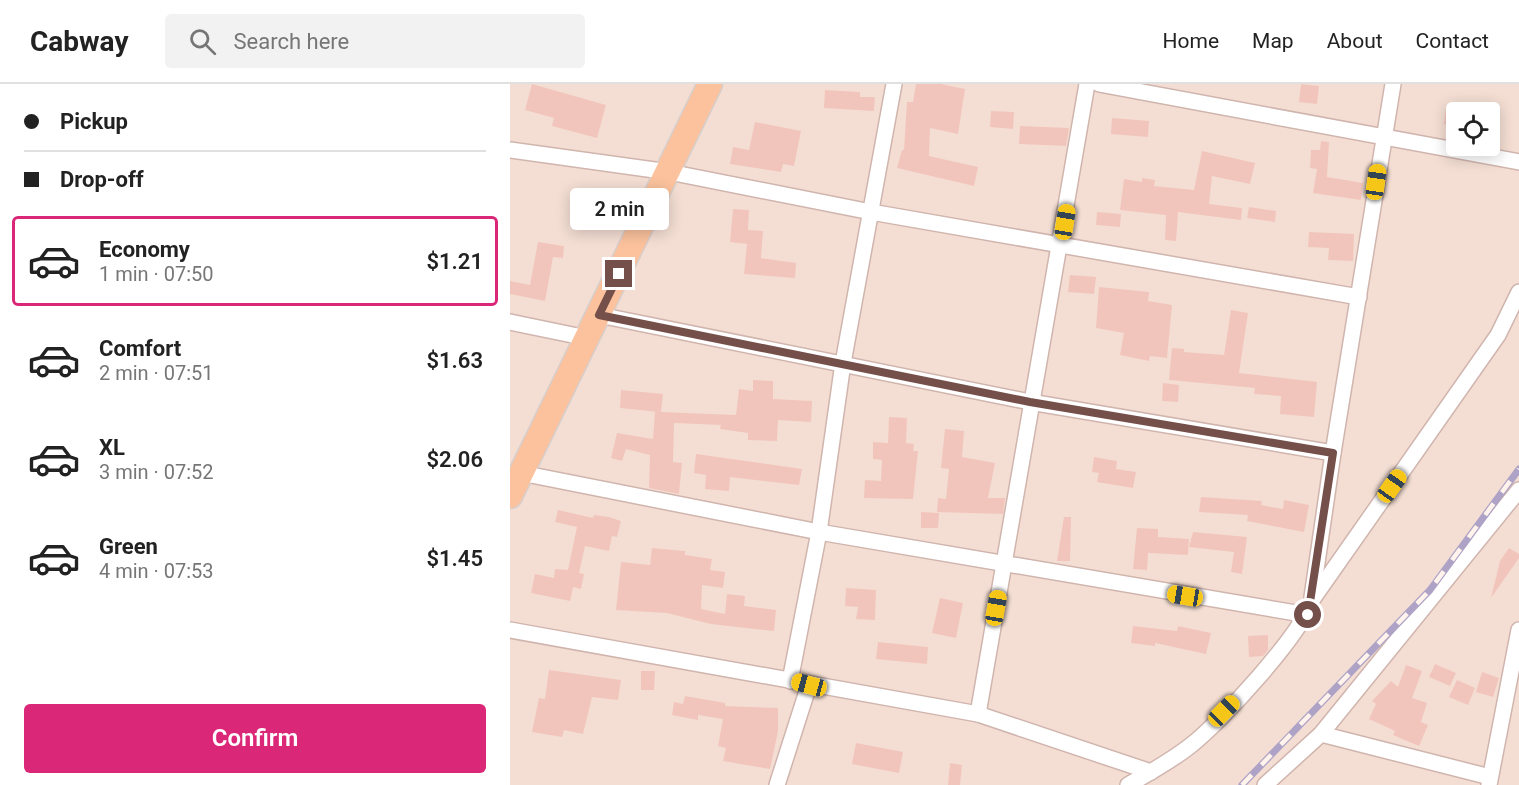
<!DOCTYPE html>
<html lang="en">
<head>
<meta charset="utf-8">
<style>
  body { margin:0; font-family:Roboto,sans-serif; background:#f2f2f2; color:#222; height:100vh; display:flex; flex-direction:column; font-size:22px; white-space:nowrap }
  * { box-sizing:border-box; margin:0 }
  p { font-size:20px; color:#767676 }
  .icon { flex:none; width:33px; height:33px; fill:none; stroke:currentColor; stroke-width:2; stroke-linecap:round; stroke-linejoin:round }
  .map { position:relative; flex:1; overflow:hidden }
  .sheet { display:flex; flex-direction:column; background:#fff; width:510px }
  .sheet>* { flex:none }
  .hud { display:grid; align-content:center; height:132px; padding:0 24px; background:#fff }
  .fabs { position:absolute; left:936px; top:18px; display:grid; gap:12px }
  .fabs a { display:grid; place-items:center; width:54px; height:54px; border-radius:6px; background:#fff; box-shadow:0 3px 15px #0003; font-size:30px }
  .end { position:absolute; width:27px; height:27px; margin:-14px; border:8px solid #754f4a; background:#fff; box-shadow:0 0 0 3px #fff }
  .from { border-radius:50% }
  .bubble { position:absolute; height:42px; border-radius:6px; background:#fff; box-shadow:0 3px 15px #0003; font-size:20px; font-weight:600; line-height:42px; text-align:center }
  .car { position:absolute; width:18px; height:36px; margin:-18px -9px; border-radius:8px; box-shadow:0 0 4px 2px #0007; background:linear-gradient(#f5c518 24%,#345 0 40%,#f5c518 0 76%,#345 0 86%,#f5c518 0) }
  .hud b { display:flex; align-items:center; gap:21px; height:57px; font-size:22px }
  .hud b+b { border-top:2px solid #e0e0e0 }
  .hud i { width:15px; height:15px; background:#222 }
  ul { padding:0; list-style:none }
  li { display:flex; align-items:center; gap:18px; height:90px; margin:0 12px 9px; padding:0 12px; border:3px solid transparent; border-radius:6px }
  li div { flex:1 }
  li b { display:block; font-size:22px }
  li em { font-style:normal; font-weight:600 }
  li.active { border-color:#db2777 }
  li>.icon { width:54px; height:54px; stroke-width:1.5 }
  .cta { display:flex; gap:12px; margin-top:auto; padding:12px 24px }
  .cta a { flex:1; height:69px; border-radius:6px; background:#db2777; color:#fff; font-size:24px; font-weight:600; line-height:69px; text-align:center }
  header { display:flex; align-items:center; gap:36px; box-sizing:border-box; height:84px; padding:0 30px; background:#fff; border-bottom:2px solid #e0e0e0 }
  header strong { font-size:28px }
  nav { display:flex; gap:33px; margin-inline-start:auto; font-size:21px }
  .search { width:420px; height:54px; background:#f2f2f2; display:flex; align-items:center; gap:15px; box-sizing:border-box; padding:0 21px; border-radius:6px; color:#767676; font-size:22px }
  main { display:flex; flex:1; min-height:0 }
  .map>svg:first-child { display:block }
  .residential { fill:#f4ded3; fill-rule:evenodd }
  .building { fill:#f2c5bc }
  .lines { fill:none; stroke-linecap:round; stroke-linejoin:round }
  .minor-casing { stroke:#d0b5ae; stroke-width:18 }
  .primary-casing { stroke:#d8cecc; stroke-width:27 }
  .minor { stroke:#fff; stroke-width:15 }
  .primary { stroke:#fbc29d; stroke-width:24 }
  .rail-casing { stroke:#aea3c6; stroke-width:7 }
  .rail { stroke:#fff3eb; stroke-width:4.5; stroke-dasharray:14; stroke-linecap:butt }
  .route { stroke:#754f4a; stroke-width:8 }
</style>
</head>
<body>
<header>
<strong>Cabway</strong>
<div class="search"><svg class="icon" aria-label="search" viewBox="0 0 24 24"><circle cx="10" cy="10" r="6"/><path d="M15 15l6 6"/></svg>Search here</div>
<nav><a>Home</a><a>Map</a><a>About</a><a>Contact</a></nav>
</header>
<main>
<section class="sheet">
<div class="hud">
<b><i class="from"></i>Pickup</b>
<b><i></i>Drop-off</b>
</div>
<ul>
<li class="active"><svg class="icon" aria-label="car" viewBox="0 0 24 24"><path d="M5 17H2v-5l4-1 3-4h7l3 4 3 1v5h-3M9 17h6M6 11h13"/><circle cx="7" cy="17" r="2"/><circle cx="17" cy="17" r="2"/></svg><div><b>Economy</b><p>1 min · 07:50</p></div><em>$1.21</em></li>
<li><svg class="icon" aria-label="car" viewBox="0 0 24 24"><path d="M5 17H2v-5l4-1 3-4h7l3 4 3 1v5h-3M9 17h6M6 11h13"/><circle cx="7" cy="17" r="2"/><circle cx="17" cy="17" r="2"/></svg><div><b>Comfort</b><p>2 min · 07:51</p></div><em>$1.63</em></li>
<li><svg class="icon" aria-label="car" viewBox="0 0 24 24"><path d="M5 17H2v-5l4-1 3-4h7l3 4 3 1v5h-3M9 17h6M6 11h13"/><circle cx="7" cy="17" r="2"/><circle cx="17" cy="17" r="2"/></svg><div><b>XL</b><p>3 min · 07:52</p></div><em>$2.06</em></li>
<li><svg class="icon" aria-label="car" viewBox="0 0 24 24"><path d="M5 17H2v-5l4-1 3-4h7l3 4 3 1v5h-3M9 17h6M6 11h13"/><circle cx="7" cy="17" r="2"/><circle cx="17" cy="17" r="2"/></svg><div><b>Green</b><p>4 min · 07:53</p></div><em>$1.45</em></li>
</ul>
<div class="cta"><a>Confirm</a></div>
</section>
<div class="map">
<svg width="1009" height="701" viewBox="0 0 1009 701">
  <rect width="100%" height="100%" fill="#fceee5"/>
  <path class="residential" d="M0,0h1009v701h-1009zM946,28h34v34h-34z"/>
  <g class="building">
    <path d="M22,0l74,21 -9,33 -45,-12 2,-8 -29,-8z"/>
    <path d="M406,0h25l24,5 -7,45 -28,-6 -1,28 49,11 -4,19 -77,-18 5,-18h2l3,-48h6z"/>
    <path d="M791,0l18,2 -2,18 -18,-2z"/>
    <path d="M315,6l35,2v5h15l-1,14 -50,-3z"/>
    <path d="M936,23l10,1v18l-12,-2z"/>
    <path d="M481,27l23,1 -1,17 -23,-2z"/>
    <path d="M602,34l37,3 -1,16 -37,-3z"/>
    <path d="M245,38l46,9 -7,35 -11,-2 -2,8 -51,-8 3,-17 16,3z"/>
    <path d="M510,42l49,2 -3,18 -47,-2z"/>
    <path d="M811,57l8,1 -2,35 36,6 -2,17 -48,-7 4,-24 -7,-1 1,-18h9z"/>
    <path d="M692,67l53,12 -5,21 -38,-8 -3,28 33,4 -1,12 -63,-8 -2,29 -11,-1 1,-25 -46,-5 4,-31 18,3v-4l13,2 -1,6 40,4z"/>
    <path d="M739,123l27,4 -1,11 -28,-4z"/>
    <path d="M223,125l16,1 -1,20 15,1 -2,27 35,5 -1,15 -51,-4 3,-30 -17,-2z"/>
    <path d="M587,128l24,2 -1,13 -24,-2z"/>
    <path d="M799,148l45,2 -1,27 -25,-1 1,-12 -21,-1z"/>
    <path d="M28,158l26,4 -1,12 -10,-1 -8,44 -35,-7v-13l20,4z"/>
    <path d="M560,191l26,2 -2,17 -26,-2z"/>
    <path d="M589,203l50,5 -1,9 24,4 -5,53 -17,-2 -1,5 -29,-6 4,-22 -28,-5z"/>
    <path d="M721,226l17,3 -9,60 78,9 -3,35 -34,-3 1,-18 -27,-2 1,-6 -86,-8 3,-32 12,1v3l40,3z"/>
    <path d="M243,296l20,1v18l39,2 -1,21 -33,-2 -1,21 -29,-1v-7l-28,-4 1,-4 -47,-2 -1,39 9,1 -3,31 -30,-6 1,-33 -24,-6 -4,12 -11,-3 6,-25 36,6 2,-28 4,1 -39,-4 1,-18 42,4 -2,18 75,3 3,-26 14,2z"/>
    <path d="M653,299l16,2 -1,17 -16,-1z"/>
    <path d="M379,333l18,1 -1,25 8,1 -1,7h5l-5,48 -49,-1 1,-18 16,1 1,-21 -9,-1v-17l15,1z"/>
    <path d="M435,345l19,2 -2,26 33,6 -7,35h17l-2,16 -66,-2 1,-14 8,1 3,-30 -8,-1z"/>
    <path d="M186,370l106,15 -3,16 -69,-8 -1,14 -24,-2 1,-14 -12,-2z"/>
    <path d="M584,373l23,4 -1,8 20,3 -3,16 -36,-6 2,-9 -7,-1z"/>
    <path d="M691,413l61,4 -1,4 22,4 1,-9 25,5 -5,27 -57,-11 1,-6 -49,-3z"/>
    <path d="M48,426l35,8 1,-3 15,2 12,4 -4,16 -5,-1 -3,15 -24,-5 -6,27 5,1 -3,15 -8,-2 -3,14 -39,-8 4,-19 19,4 1,-9 13,1 9,-43 -22,-5z"/>
    <path d="M411,428l18,1 -1,15h-17z"/>
    <path d="M554,433h7l-1,44h-13z"/>
    <path d="M627,444l21,1v8l31,2 -1,16 -40,-2 -1,17 -14,-1z"/>
    <path d="M683,448l54,5 -5,37 -11,-2 3,-20 -45,-5z"/>
    <path d="M142,464l33,3v4l27,4 -2,11 15,2 -2,16 -21,-3 -1,24 24,5 2,-20 18,2 -1,10 32,4 -2,21 -63,-7 -44,-11 -51,-3 5,-48 29,3z"/>
    <path d="M999,464l10,6v4l-28,40 9,-37z"/>
    <path d="M336,504l30,2 -1,30 -19,-1 2,-12 -13,-1z"/>
    <path d="M430,514l23,5 -7,35 -24,-5z"/>
    <path d="M623,542l44,5 1,-5 33,7 -5,21 -51,-11v3l-24,-3z"/>
    <path d="M758,551v15l-5,6 -14,1 -1,-21z"/>
    <path d="M368,558l50,5 -1,17 -51,-5z"/>
    <path d="M925,580l21,9 -6,13 -21,-9z"/>
    <path d="M896,581l16,6 -10,27 15,5 -6,19 7,3 -9,21 -26,-11 2,-4 -26,-12 7,-15 -4,-3 19,-20 7,6z"/>
    <path d="M39,586l72,10 -3,20 -26,-3 -9,37 -19,-4 -2,7 -30,-5 7,-34 6,1z"/>
    <path d="M131,587h14l-1,19h-13z"/>
    <path d="M972,588l17,6 -6,19 -17,-5z"/>
    <path d="M947,596l18,8 -7,17 -19,-8z"/>
    <path d="M175,612l40,7v3l53,2v23l-8,38 -47,-8 3,-13 -8,-2 5,-27 -25,-4v5l-26,-5 2,-13 9,2z"/>
    <path d="M346,659l47,9 -4,21 -47,-9z"/>
    <path d="M440,679l12,2 -2,20h-12z"/>
  </g>
  <g class="lines">
    <g class="minor-casing">
      <g id="minor">
        <path d="M589,0l420,78"/>
        <path d="M0,66l159,22 202,40 488,85"/>
        <path d="M89,231l431,87 303,51"/>
        <path d="M0,238l77,16"/>
        <path d="M11,389l298,59 489,83"/>
        <path d="M802,513l21,-144 60,-369"/>
        <path d="M0,546l468,84 173,58"/>
        <path d="M280,597l29,-149 24,-169 51,-279"/>
        <path d="M468,630l109,-630"/>
        <path d="M811,650l169,43"/>
        <path d="M267,701l32,-100"/>
        <path d="M618,701c21,-12 43,-24 62,-39 30,-23 112,-112 122,-146l186,-265 21,-43"/>
        <path d="M755,701l56,-51 198,-244"/>
        <path d="M979,701l30,-155"/>
      </g>
    </g>
    <g class="primary-casing">
      <path id="primary" d="M0,412l200,-412"/>
    </g>
    <use href="#minor" class="minor"/>
    <use href="#primary" class="primary"/>
    <g class="rail-casing">
      <path id="rail" d="M732,701l188,-195 89,-121"/>
    </g>
    <use href="#rail" class="rail"/>
  </g>
  <g class="lines">
    <path class="route" d="M109,190l-20,41 431,87 303,51 -25,162"/>
  </g>
</svg>
<div class="fabs">
<a><svg class="icon" aria-label="locate" viewBox="0 0 24 24"><circle cx="12" cy="12" r="6"/><path d="M12 2v4M12 18v4M2 12h4M18 12h4"/></svg></a>
</div>
<i class="end from" style="left:798px;top:531px"></i>
<i class="end" style="left:109px;top:190px"></i>
<div class="bubble" style="left:60px;top:104px;width:99px">2 min</div>
<i class="car" style="left:866px;top:98px;rotate:8deg"></i>
<i class="car" style="left:555px;top:138px;rotate:9deg"></i>
<i class="car" style="left:882px;top:402px;rotate:35deg"></i>
<i class="car" style="left:675px;top:512px;rotate:280deg"></i>
<i class="car" style="left:486px;top:524px;rotate:10deg"></i>
<i class="car" style="left:299px;top:601px;rotate:285deg"></i>
<i class="car" style="left:714px;top:627px;rotate:45deg"></i>
</div>
</main>
</body>
</html>
